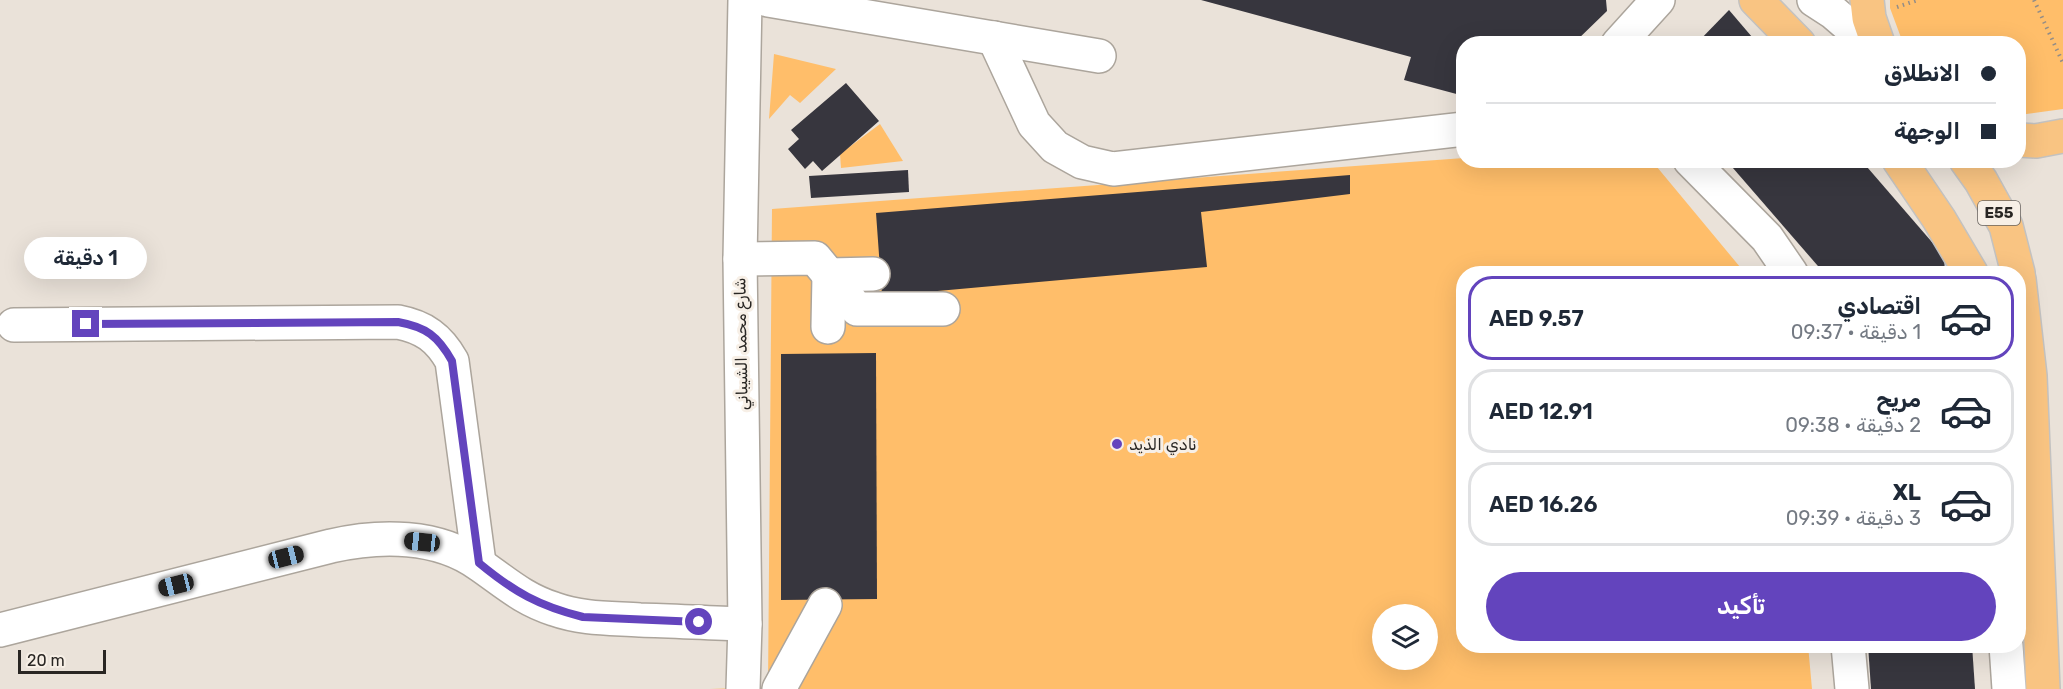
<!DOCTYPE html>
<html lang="ar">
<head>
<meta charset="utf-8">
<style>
  body { margin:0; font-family:Rubik,Cairo,sans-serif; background:#f6f6f7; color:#1f2937; direction:rtl; height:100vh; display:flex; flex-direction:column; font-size:22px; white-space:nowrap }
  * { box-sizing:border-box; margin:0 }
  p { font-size:20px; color:#747a83 }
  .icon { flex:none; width:33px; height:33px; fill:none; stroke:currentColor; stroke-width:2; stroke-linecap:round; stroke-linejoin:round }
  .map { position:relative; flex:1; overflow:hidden; direction:ltr }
  .details { position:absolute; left:1456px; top:266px; width:570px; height:387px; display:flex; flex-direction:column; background:#fff; border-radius:24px; box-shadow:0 6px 24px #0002; direction:rtl }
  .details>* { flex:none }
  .top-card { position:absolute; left:1456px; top:36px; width:570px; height:132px; border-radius:24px; box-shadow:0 6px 24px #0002; direction:rtl; display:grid; align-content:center; height:132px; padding:0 30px; background:#fff }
  .tools { position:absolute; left:1372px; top:604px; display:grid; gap:12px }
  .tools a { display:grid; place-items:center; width:66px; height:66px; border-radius:50%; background:#fff; box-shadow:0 6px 24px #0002; font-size:30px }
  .scale { position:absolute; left:18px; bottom:15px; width:88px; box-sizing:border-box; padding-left:6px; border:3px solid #292623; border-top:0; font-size:16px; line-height:21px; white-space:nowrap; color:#292623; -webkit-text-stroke:4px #f7efe6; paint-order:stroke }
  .end { position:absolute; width:27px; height:27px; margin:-14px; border:8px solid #6344bd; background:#fff; box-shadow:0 0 0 3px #fff }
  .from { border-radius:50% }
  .bubble { position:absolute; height:42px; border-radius:21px; background:#fff; box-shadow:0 6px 24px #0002; font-size:20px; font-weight:600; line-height:42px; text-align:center; direction:rtl }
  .car { position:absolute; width:18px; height:36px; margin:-18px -9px; border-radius:8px; box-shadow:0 0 4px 2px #0007; background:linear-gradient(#222 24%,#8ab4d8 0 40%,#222 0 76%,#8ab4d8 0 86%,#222 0) }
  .top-card b { display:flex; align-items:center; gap:21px; height:57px; font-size:22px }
  .top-card b+b { border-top:2px solid #e0e1e3 }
  .top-card i { width:15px; height:15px; background:#1f2937 }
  ul { padding:10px 0 0; list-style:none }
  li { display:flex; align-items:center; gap:18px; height:84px; margin:0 12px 9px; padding:0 18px; border:3px solid #e0e1e3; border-radius:24px }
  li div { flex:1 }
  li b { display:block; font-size:22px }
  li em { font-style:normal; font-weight:600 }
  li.current { border-color:#6344bd }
  li>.icon { width:54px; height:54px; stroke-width:1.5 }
  .primary-button { display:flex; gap:12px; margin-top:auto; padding:12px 30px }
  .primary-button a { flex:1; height:69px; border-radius:36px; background:#6344bd; color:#fff; font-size:24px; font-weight:600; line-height:69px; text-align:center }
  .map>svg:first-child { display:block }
  .green { fill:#ffbe6a; fill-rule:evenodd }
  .building { fill:#37363e }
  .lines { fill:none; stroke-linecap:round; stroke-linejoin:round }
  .minor-casing { stroke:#aca59c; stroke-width:36 }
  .highway-casing { stroke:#c3c2c1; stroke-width:36 }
  .path { stroke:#938d87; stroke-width:4; stroke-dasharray:1.5 4.5; stroke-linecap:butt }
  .minor { stroke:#fff; stroke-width:33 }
  .highway { stroke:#f9c482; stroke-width:33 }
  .route { stroke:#6344bd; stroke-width:8 }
  .poi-dot { fill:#6344bd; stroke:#f7efe6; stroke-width:2 }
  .labels { text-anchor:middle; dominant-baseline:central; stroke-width:6; stroke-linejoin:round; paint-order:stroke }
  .shield { fill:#f7efe6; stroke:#67625e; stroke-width:1.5 }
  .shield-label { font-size:15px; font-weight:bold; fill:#292623 }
  .street-label { font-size:16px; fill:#292623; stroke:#f7efe6 }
  .poi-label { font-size:16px; fill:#292623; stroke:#f7efe6; text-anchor:start }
</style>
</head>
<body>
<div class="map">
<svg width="2063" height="689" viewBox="0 0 2063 689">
  <rect width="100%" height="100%" fill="#eae2d9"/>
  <g class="green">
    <path d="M1890,0h173v109l-44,6v-71l-116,-1 -13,-35z"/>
    <path d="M774,54l62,15 -36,34 -10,-8 -21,24z"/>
    <path d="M880,124l23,37 -62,7 -1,-14z"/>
    <path d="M1464,158v2l188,1 93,112h-281v372h344l4,44h-1102l58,-2 4,-478zM1383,615h45v45h-45z"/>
  </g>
  <g class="building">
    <path d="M1201,0h405l1,11 -34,33h-109v52l-60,-16 7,-23z"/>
    <path d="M1729,10l29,34h-62z"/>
    <path d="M846,83l33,38 -57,50 -9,-10 -8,8 -17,-20 11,-10 -8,-9z"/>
    <path d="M1726,160h135l83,96 1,17h-121z"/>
    <path d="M908,170l1,22 -98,6 -2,-22z"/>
    <path d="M1350,175v19l-149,18 6,55 -325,29 -6,-83z"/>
    <path d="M876,353l1,246 -96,1v-246z"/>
    <path d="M1868,645h104l3,44h-104z"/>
  </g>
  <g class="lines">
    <g class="minor-casing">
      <g id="minor">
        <path d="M768,0l331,56"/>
        <path d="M1814,0l20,13 36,31"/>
        <path d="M994,38l40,86 21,23 27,15 31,7 351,-40"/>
        <path d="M1618,44l40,-44"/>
        <path d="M1690,160l77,78 24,35"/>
        <path d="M740,259l75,-1 42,51h86"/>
        <path d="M14,325l384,-3c26,5 41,16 54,39l27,202"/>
        <path d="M828,327l1,-52 44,-1"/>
        <path d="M0,630l331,-84c48,-11 107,-12 149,19 26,18 43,34 74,44 28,10 57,9 86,11 35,1 70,3 105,4"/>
        <path d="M1848,645l4,44"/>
        <path d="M2006,645l3,44"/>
        <path d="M743,689l2,-65 -5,-365 5,-259"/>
        <path d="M779,689l46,-84"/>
      </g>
    </g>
    <g class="highway-casing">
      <g id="highway">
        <path d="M1756,0l43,44"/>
        <path d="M1867,0l2,18 9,26"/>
        <path d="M2019,140l17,1 27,-5"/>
        <path d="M1899,160l40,59 32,54"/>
        <path d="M1966,160l15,21 25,45 12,47"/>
        <path d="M2019,279l11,97 13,313"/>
      </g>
    </g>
    <g class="path">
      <path d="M2034,0l29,63"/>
      <path d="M1897,7l21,-7"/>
    </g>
    <use href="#minor" class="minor"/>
    <use href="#highway" class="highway"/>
  </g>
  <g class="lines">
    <path class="route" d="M86,324l312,-2c28,5 40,14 54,39l27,202c35,29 60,43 104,54l116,5"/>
  </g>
  <circle class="poi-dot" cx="1117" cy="444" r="6"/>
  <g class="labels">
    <rect class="shield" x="1978" y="201" width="42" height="24" rx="4.5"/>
    <g class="shield-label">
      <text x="1999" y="213">E55</text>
    </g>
    <g class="street-label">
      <text transform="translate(741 344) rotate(-91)">شارع محمد الشيباني</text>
    </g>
    <g class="poi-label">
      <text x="1129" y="444">نادي الذيد</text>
    </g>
  </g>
</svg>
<div class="tools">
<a><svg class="icon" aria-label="layers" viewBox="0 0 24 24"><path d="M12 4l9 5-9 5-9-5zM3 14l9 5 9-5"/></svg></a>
</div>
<div class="scale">20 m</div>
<i class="end from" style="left:699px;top:622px"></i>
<i class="end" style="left:86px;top:324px"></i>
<div class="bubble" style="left:24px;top:237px;width:123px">1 دقيقة</div>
<i class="car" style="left:422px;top:542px;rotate:276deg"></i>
<i class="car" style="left:286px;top:557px;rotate:76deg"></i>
<i class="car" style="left:176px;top:585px;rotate:256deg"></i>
<div class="top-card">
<b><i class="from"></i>الانطلاق</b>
<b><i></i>الوجهة</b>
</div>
<section class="details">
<ul>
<li class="current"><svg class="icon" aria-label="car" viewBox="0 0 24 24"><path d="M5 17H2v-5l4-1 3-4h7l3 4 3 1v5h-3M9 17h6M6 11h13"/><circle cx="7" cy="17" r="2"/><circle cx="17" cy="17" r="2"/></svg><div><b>اقتصادي</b><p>1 دقيقة · 09:37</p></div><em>AED 9.57</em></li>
<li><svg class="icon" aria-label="car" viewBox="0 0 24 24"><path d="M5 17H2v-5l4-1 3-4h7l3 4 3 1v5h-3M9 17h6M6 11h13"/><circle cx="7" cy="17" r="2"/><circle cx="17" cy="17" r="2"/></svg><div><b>مريح</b><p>2 دقيقة · 09:38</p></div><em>AED 12.91</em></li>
<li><svg class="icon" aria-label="car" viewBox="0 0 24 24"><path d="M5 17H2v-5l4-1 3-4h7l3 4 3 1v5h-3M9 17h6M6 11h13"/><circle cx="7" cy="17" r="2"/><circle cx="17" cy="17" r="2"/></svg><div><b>XL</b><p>3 دقيقة · 09:39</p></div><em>AED 16.26</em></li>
</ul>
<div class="primary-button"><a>تأكيد</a></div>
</section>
</div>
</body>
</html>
